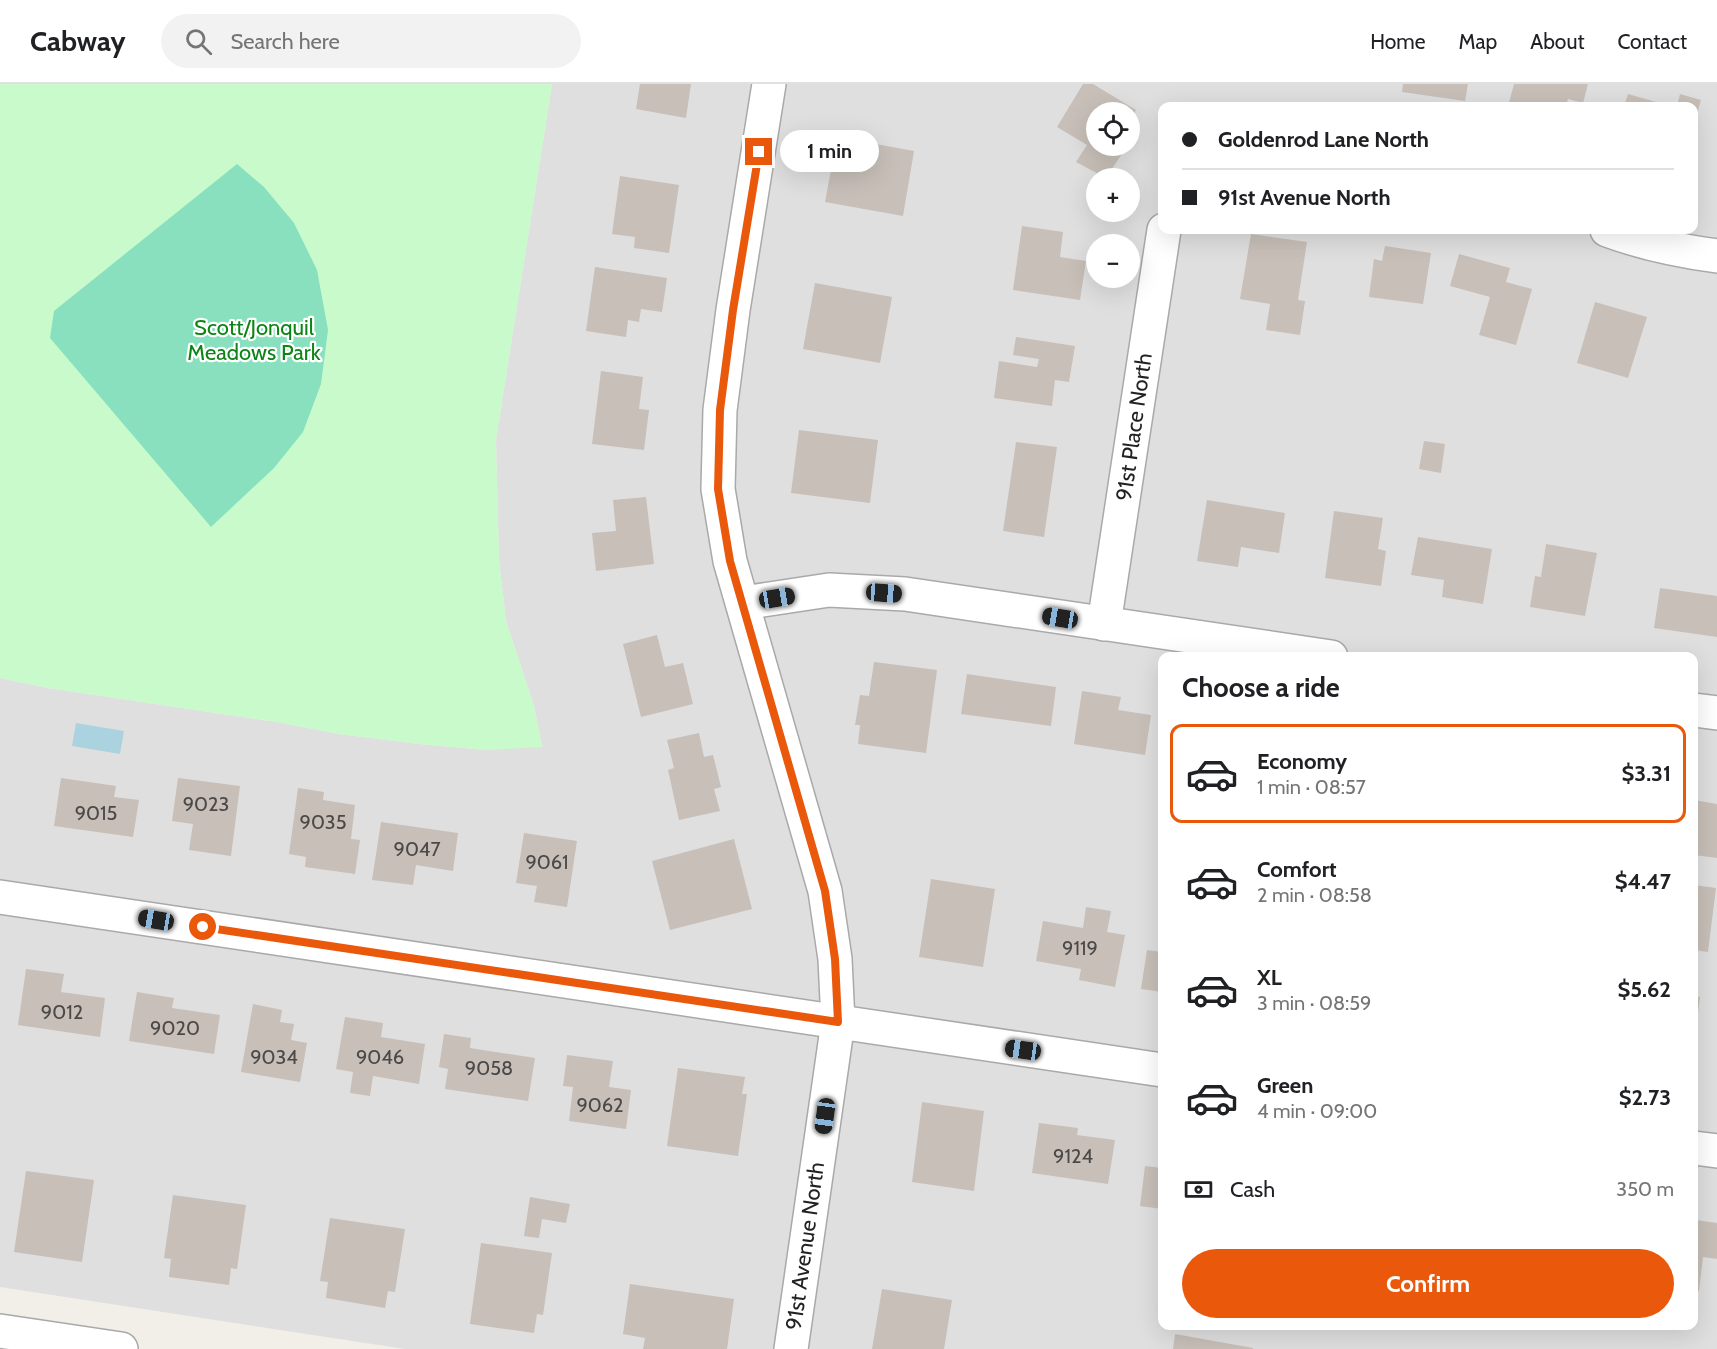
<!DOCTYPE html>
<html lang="en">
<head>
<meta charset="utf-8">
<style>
  body { margin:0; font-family:Cabin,sans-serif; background:#f2f2f2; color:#202124; height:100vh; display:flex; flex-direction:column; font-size:22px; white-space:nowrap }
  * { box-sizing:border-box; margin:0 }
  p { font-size:20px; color:#757577 }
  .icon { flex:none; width:33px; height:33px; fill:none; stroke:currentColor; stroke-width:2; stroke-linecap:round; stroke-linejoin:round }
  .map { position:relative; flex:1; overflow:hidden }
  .drawer { position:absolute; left:1158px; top:568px; width:540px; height:678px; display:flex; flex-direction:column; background:#fff; border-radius:12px; box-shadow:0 6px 24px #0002 }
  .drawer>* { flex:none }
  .guide { position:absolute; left:1158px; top:18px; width:540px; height:132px; border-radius:12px; box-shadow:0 6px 24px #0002; display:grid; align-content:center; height:132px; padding:0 24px; background:#fff }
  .buttons { position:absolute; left:1086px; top:18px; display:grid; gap:12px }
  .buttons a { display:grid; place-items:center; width:54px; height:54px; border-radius:50%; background:#fff; box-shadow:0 6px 24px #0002; font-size:30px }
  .end { position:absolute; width:27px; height:27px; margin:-14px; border:8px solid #ea580c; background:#fff; box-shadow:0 0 0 3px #fff }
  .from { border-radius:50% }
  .bubble { position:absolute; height:42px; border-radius:21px; background:#fff; box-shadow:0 6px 24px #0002; font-size:20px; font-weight:700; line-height:42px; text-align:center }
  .car { position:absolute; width:18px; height:36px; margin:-18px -9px; border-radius:8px; box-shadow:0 0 4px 2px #0007; background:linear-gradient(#222 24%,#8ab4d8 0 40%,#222 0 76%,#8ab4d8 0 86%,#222 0) }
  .guide b { display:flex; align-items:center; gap:21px; height:57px; font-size:22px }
  .guide b+b { border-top:2px solid #e0e0e0 }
  .guide i { width:15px; height:15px; background:#202124 }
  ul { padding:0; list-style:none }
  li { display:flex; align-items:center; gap:18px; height:99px; margin:0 12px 9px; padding:0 12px; border:3px solid transparent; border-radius:12px }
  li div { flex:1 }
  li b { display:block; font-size:22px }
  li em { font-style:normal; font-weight:700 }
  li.active { border-color:#ea580c }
  li>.icon { width:54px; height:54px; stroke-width:1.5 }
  h2 { padding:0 24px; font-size:27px; line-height:72px }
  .pay { display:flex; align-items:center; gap:15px; height:66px; padding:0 24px; font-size:22px }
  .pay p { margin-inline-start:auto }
  .primary-button { display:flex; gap:12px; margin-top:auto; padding:12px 24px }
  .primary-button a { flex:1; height:69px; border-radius:36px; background:#ea580c; color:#fff; font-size:24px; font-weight:700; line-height:69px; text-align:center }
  header { display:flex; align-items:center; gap:36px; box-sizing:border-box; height:84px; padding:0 30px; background:#fff; border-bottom:2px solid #e0e0e0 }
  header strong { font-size:28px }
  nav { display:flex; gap:33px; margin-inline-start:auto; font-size:21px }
  .search { width:420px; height:54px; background:#f2f2f2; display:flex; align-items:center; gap:15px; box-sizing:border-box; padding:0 21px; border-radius:33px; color:#757577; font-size:22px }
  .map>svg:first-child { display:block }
  .residential { fill:#e0dfdf; fill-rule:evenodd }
  .park { fill:#c8facc }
  .pitch { fill:#88e0be }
  .water { fill:#aad3df }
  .building { fill:#c7bfb8 }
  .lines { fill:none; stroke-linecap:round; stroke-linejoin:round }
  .minor-casing { stroke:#a9a9a9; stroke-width:36 }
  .minor { stroke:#fff; stroke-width:33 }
  .route { stroke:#ea580c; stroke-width:8 }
  .labels { text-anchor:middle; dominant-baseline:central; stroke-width:4.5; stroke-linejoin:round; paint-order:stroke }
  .number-label { font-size:20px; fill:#4b4948 }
  .park-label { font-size:22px; fill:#0c8416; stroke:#fff }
  .street-label { font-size:22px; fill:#222; stroke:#fff }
</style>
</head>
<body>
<header>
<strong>Cabway</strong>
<div class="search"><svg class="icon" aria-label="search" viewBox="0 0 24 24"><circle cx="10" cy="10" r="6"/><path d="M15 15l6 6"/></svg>Search here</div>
<nav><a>Home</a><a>Map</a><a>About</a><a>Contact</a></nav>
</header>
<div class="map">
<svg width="1717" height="1265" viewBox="0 0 1717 1265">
  <rect width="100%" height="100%" fill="#f2efe9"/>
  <path class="residential" d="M552,0h1165v1265h-1312l-405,-62v-609l48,10 229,34 62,12 81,10 66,6 56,-4 -8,-40 -28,-85 -7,-61 -3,-120zM1162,22h532v124h-532zM1096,28h34v34h-34zM1096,94h34v34h-34zM1096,160h34v34h-34zM1162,573h532v669h-532z"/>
  <path class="park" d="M0,0h552l-56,356 3,120 7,61 28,85 8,41 -56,3 -66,-6 -81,-10 -62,-12 -229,-34 -48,-10z"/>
  <path class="pitch" d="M237,80l27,23 30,36 23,47 11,60 -7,54 -18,48 -29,36 -63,59 -161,-189 4,-27z"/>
  <path class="water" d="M76,639l48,8 -4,23 -48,-8z"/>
  <g class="building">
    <path d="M640,0h51l-5,34 -50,-9z"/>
    <path d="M1083,0h10l43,26 -6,11v-9h-34v34h17l10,6 -17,26 -30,-16 11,-17 -30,-18z"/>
    <path d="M1403,0h65l-3,17 -63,-9z"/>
    <path d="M1514,0h74l-5,19 -15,-4 -2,7h-58z"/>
    <path d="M1628,10l42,12h-46z"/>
    <path d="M1680,10l21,6 -7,24v-18h-17z"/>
    <path d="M837,53l77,14 -11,65 -78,-14z"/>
    <path d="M620,92l59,9 -10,68 -35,-5 1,-11 -23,-3z"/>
    <path d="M1022,142l41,6 -3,25 26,4 -6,39 -67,-10z"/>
    <path d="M1251,150l56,8 -9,58 7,1 -5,34 -34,-5 4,-26 -30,-5z"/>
    <path d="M1385,162l46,7 -8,51 -54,-7 5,-38 8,2z"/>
    <path d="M1459,170l51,14 -4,14 26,7 -16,56 -37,-10 11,-38 -40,-11z"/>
    <path d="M595,183l72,11 -5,34 -21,-3 -2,13 -11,-2 -2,17 -40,-6z"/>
    <path d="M815,199l77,14 -12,66 -77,-14z"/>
    <path d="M1595,218l52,15 -19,61 -51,-15z"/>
    <path d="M1016,253l59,9 -6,36 -14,-2 -3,26 -58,-8 5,-37 38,6 2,-8 -26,-4z"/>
    <path d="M601,287l42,6 -4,32 10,1 -5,40 -52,-6z"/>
    <path d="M799,346l79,10 -8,63 -79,-10z"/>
    <path d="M1424,357l21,3 -4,29 -22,-4z"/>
    <path d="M1016,358l41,5 -13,90 -41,-6z"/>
    <path d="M646,413l8,67 -58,7 -4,-38 24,-2 -3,-31z"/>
    <path d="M1207,416l78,13 -6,40 -38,-6 -3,20 -41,-6z"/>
    <path d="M1334,427l49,7 -5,31 8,2 -5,35 -56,-8z"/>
    <path d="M1418,453l74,12 -9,55 -41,-7 2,-17 -33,-5z"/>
    <path d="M1546,460l51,9 -12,63 -55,-9 5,-31 6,1z"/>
    <path d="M1660,504l57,8v41l-63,-9z"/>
    <path d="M657,551l8,32 18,-4 10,41 -52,13 -18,-73z"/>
    <path d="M874,578l63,8 -11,83 -68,-9 2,-19h-5l5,-30 9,1z"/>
    <path d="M967,590l89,13 -5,39 -90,-12z"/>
    <path d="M1082,607l39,6 -3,13 33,5 -6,40 -71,-11z"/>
    <path d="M699,649l5,24 9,-2 8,32 -7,2 6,22 -41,9 -11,-50 6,-2 -7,-28z"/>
    <path d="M61,694l55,8 -2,11 25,3 -6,37 -79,-11z"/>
    <path d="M178,694l62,8 -9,70 -42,-6 4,-26 -21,-3z"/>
    <path d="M298,704l26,4 -1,8 32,5 -4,34 9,1 -5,34 -50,-7 1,-10 -17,-3z"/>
    <path d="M1694,716l23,4v54l-23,-3z"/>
    <path d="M381,738l77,11 -5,38 -37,-6 -3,20 -41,-5z"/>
    <path d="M524,749l53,8 -10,66 -33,-5 3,-16 -21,-3z"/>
    <path d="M734,755l18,70 -82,21 -18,-69z"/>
    <path d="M931,795l64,10 -12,78 -64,-10z"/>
    <path d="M1694,801l22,3 -8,64 -14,-2z"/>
    <path d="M1086,823l25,4 -4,21 18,3 -10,52 -36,-7 2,-11 -45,-8 7,-40 40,7z"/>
    <path d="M1147,866l15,2v40l-21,-3z"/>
    <path d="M26,885l38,5 -3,18 44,6 -5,39 -82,-12z"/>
    <path d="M137,908l37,6 -2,10 48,7 -6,39 -85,-13z"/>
    <path d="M1694,912l6,1 -5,38 -1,-1z"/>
    <path d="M253,920l29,6 -2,12 14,2 -3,16 16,3 -7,39 -59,-10z"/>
    <path d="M345,933l38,6 -2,14 44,7 -6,40 -46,-8 -3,20 -20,-3 3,-21 -17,-3z"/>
    <path d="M444,950l27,4 -1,10 65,10 -7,43 -83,-12 3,-20 -9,-2z"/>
    <path d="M567,971l46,6 -4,26 22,3 -5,39 -57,-8 4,-34 -10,-1z"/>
    <path d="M678,984l67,9 -3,17h5l-9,62 -71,-10z"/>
    <path d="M922,1018l62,9 -10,80 -62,-9z"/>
    <path d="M1039,1039l39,5 -1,7 38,5 -7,44 -76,-11z"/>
    <path d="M1145,1082l17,2v41l-22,-3z"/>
    <path d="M26,1087l68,9 -12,82 -68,-10z"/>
    <path d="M173,1111l73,10 -9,64 -6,-1 -2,17 -60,-8 2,-18 -7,-1z"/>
    <path d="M530,1113l40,7 -4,19 -24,-4 -3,19 -15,-2z"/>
    <path d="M330,1134l75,11 -10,63 -7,-1 -3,17 -59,-10 2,-16 -8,-1z"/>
    <path d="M1696,1136l21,3v36l-14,-2 -4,34 -5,-1v-57z"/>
    <path d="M481,1159l71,10 -9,62 -6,-1 -3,19 -64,-9z"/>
    <path d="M630,1200l104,15 -7,50h-84l2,-11 -22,-4z"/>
    <path d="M882,1205l70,11 -8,49h-72z"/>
    <path d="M1175,1250l78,14v1h-80z"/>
  </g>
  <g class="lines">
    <g class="minor-casing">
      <g id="minor">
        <path d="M769,0l-36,226 -13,100 -2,79 12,72 95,330 10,68 3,63 -47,327"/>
        <path d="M1607,146c35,13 73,21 110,26"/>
        <path d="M743,519l86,-13 76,4 426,63"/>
        <path d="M1104,540l60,-394"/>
        <path d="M1694,626l23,3"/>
        <path d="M0,813l1162,173"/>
        <path d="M1694,1064l23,3"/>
        <path d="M0,1247l121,18"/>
      </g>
    </g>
    <use href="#minor" class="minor"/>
  </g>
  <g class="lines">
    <path class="route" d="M203,843l635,95 -3,-63 -10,-68 -95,-330 -12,-72 2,-79 13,-100 26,-158"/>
  </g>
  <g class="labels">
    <g class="number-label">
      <text x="206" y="720">9023</text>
      <text x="96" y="729">9015</text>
      <text x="323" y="738">9035</text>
      <text x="417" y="765">9047</text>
      <text x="547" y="778">9061</text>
      <text x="1080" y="864">9119</text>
      <text x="62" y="928">9012</text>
      <text x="175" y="944">9020</text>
      <text x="274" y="973">9034</text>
      <text x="380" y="973">9046</text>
      <text x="489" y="984">9058</text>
      <text x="600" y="1021">9062</text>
      <text x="1073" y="1072">9124</text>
    </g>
    <g class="park-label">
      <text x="254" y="243">Scott/Jonquil<tspan x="254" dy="25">Meadows Park</tspan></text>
    </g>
    <g class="street-label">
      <text transform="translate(1134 343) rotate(-82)">91st Place North</text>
      <text transform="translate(805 1162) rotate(-82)">91st Avenue North</text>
    </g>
  </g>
</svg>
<div class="buttons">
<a><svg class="icon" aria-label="locate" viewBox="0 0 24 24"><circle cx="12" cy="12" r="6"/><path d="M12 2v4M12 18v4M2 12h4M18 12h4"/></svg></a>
<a>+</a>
<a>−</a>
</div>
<i class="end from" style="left:203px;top:843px"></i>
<i class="end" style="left:759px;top:68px"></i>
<div class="bubble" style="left:780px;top:46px;width:99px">1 min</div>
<i class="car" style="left:884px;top:509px;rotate:94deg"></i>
<i class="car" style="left:777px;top:514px;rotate:81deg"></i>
<i class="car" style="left:1060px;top:534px;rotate:279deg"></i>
<i class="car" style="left:156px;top:836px;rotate:279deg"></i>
<i class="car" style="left:1023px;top:966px;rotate:278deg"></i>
<i class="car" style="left:825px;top:1032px;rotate:188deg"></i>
<div class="guide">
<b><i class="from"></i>Goldenrod Lane North</b>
<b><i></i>91st Avenue North</b>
</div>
<section class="drawer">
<h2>Choose a ride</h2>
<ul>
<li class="active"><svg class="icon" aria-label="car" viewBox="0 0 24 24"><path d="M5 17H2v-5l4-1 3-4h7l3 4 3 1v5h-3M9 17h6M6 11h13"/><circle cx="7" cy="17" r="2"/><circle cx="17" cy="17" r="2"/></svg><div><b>Economy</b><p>1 min · 08:57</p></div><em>$3.31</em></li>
<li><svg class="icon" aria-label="car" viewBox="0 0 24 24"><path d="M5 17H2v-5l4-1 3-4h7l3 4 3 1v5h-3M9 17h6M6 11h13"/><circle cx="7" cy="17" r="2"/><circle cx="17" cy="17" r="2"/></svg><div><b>Comfort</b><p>2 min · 08:58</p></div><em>$4.47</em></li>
<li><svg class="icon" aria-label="car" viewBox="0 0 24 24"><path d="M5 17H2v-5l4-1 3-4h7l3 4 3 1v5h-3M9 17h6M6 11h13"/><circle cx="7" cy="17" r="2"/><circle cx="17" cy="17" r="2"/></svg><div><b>XL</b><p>3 min · 08:59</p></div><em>$5.62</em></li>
<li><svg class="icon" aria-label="car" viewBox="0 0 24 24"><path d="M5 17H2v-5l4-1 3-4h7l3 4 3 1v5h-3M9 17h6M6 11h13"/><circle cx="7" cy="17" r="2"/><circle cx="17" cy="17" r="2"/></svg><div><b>Green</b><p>4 min · 09:00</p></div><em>$2.73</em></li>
</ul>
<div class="pay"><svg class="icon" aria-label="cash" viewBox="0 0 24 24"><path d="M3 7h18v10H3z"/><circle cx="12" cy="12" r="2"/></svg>Cash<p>350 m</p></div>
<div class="primary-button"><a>Confirm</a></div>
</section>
</div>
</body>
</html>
